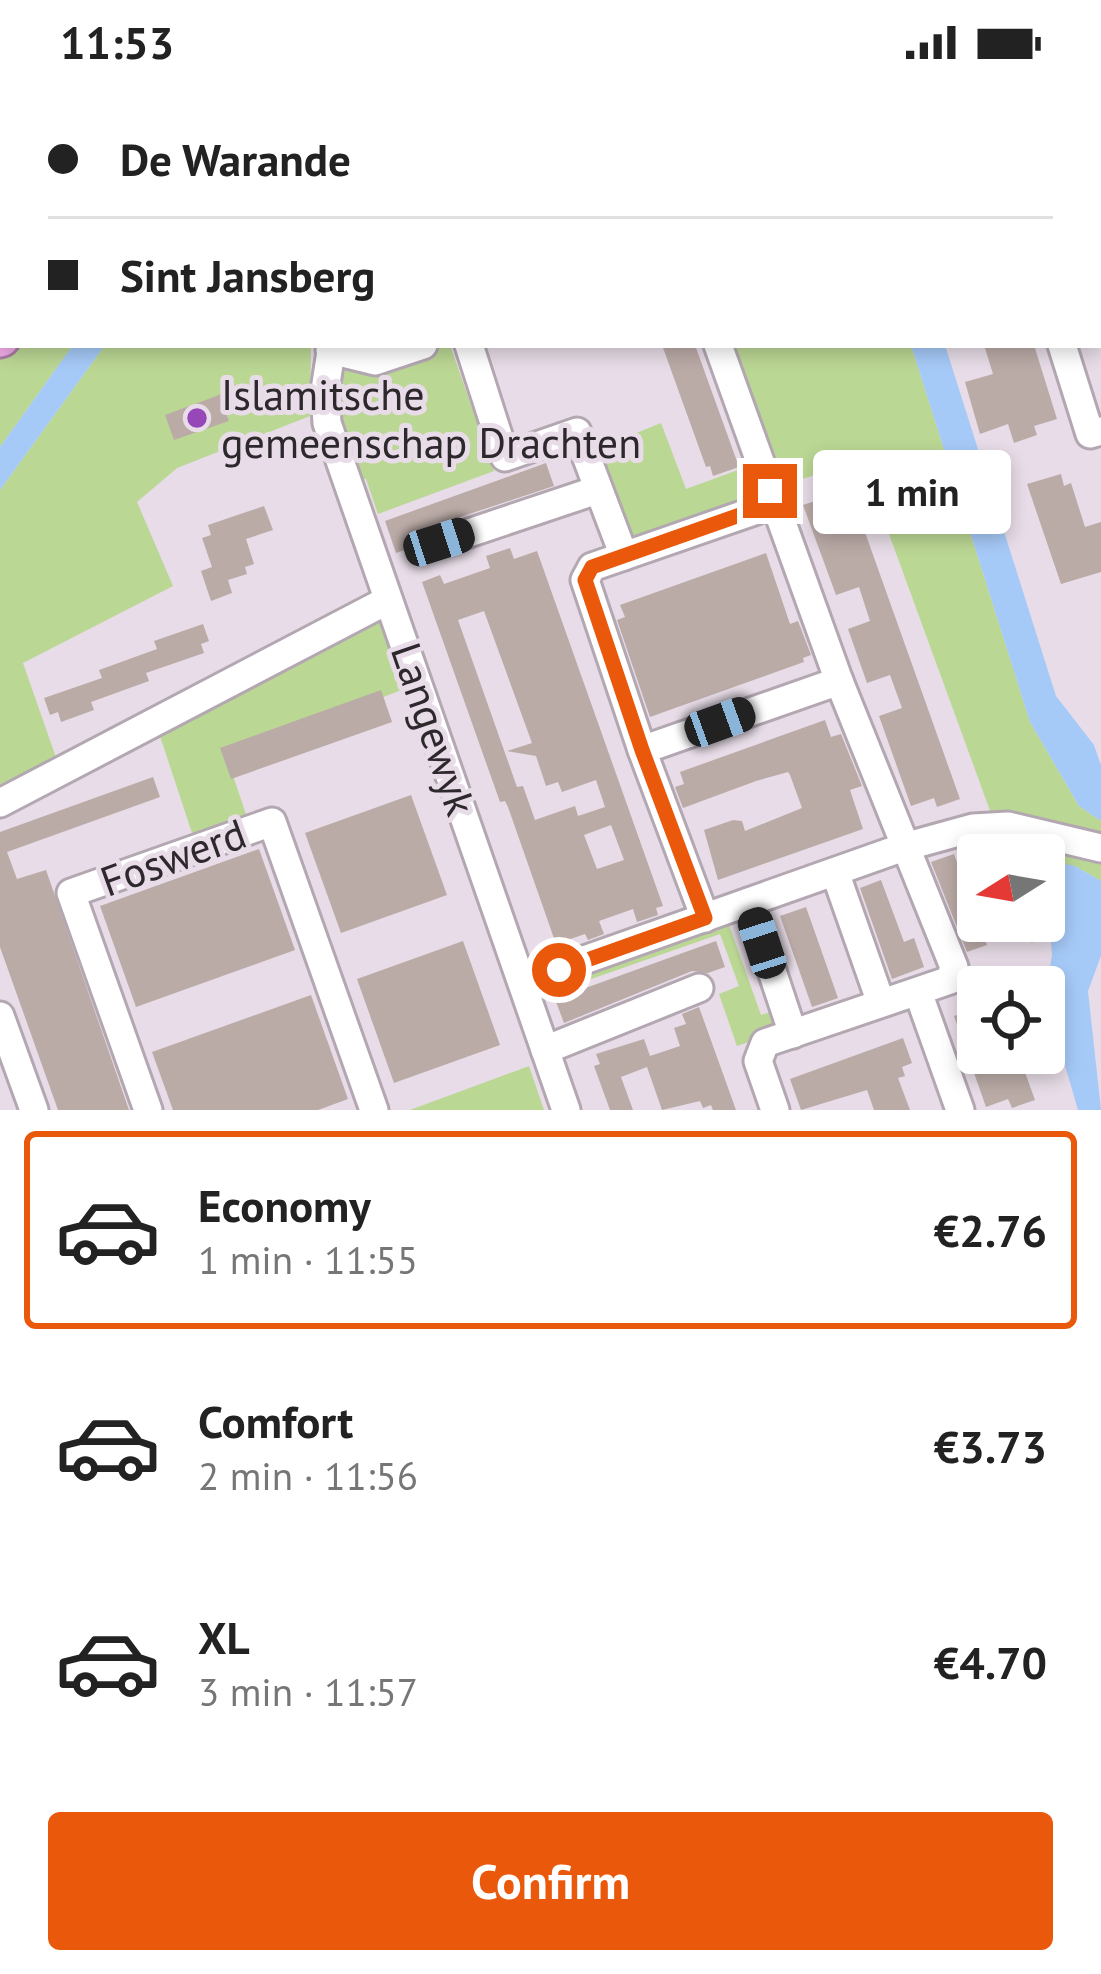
<!DOCTYPE html>
<html lang="en">
<head>
<meta charset="utf-8">
<style>
  body { margin:0; font-family:"PT Sans",sans-serif; background:#f2f2f2; color:#222; height:100vh; display:flex; flex-direction:column; font-size:45px; white-space:nowrap }
  * { box-sizing:border-box; margin:0 }
  p { font-size:39px; color:#767676 }
  .icon { flex:none; width:66px; height:66px; fill:none; stroke:currentColor; stroke-width:2; stroke-linecap:round; stroke-linejoin:round }
  .map { position:relative; height:1026px; overflow:hidden }
  .panel { display:flex; flex-direction:column; background:#fff; flex:1 }
  .panel>* { flex:none }
  .hud { position:absolute; left:0px; top:0px; width:1101px; height:264px; box-shadow:0 6px 18px #0003; display:grid; align-content:center; height:264px; padding:0 48px; background:#fff }
  .needle { width:78px; rotate:259deg }
  .tools { position:absolute; left:957px; top:750px; display:grid; gap:24px }
  .tools a { display:grid; place-items:center; width:108px; height:108px; border-radius:12px; background:#fff; box-shadow:0 6px 18px #0003; font-size:60px }
  .end { position:absolute; width:54px; height:54px; margin:-27px; border:15px solid #ea580c; background:#fff; box-shadow:0 0 0 6px #fff }
  .from { border-radius:50% }
  .bubble { position:absolute; height:84px; border-radius:12px; background:#fff; box-shadow:0 6px 18px #0003; font-size:39px; font-weight:600; line-height:84px; text-align:center }
  .car { position:absolute; width:36px; height:72px; margin:-36px -18px; border-radius:15px; box-shadow:0 0 9px 3px #0007; background:linear-gradient(#222 24%,#8ab4d8 0 40%,#222 0 76%,#8ab4d8 0 86%,#222 0) }
  .hud b { display:flex; align-items:center; gap:42px; height:114px; font-size:45px }
  .hud b+b { border-top:3px solid #e0e0e0 }
  .hud i { width:30px; height:30px; background:#222 }
  ul { padding:21px 0 0; list-style:none }
  li { display:flex; align-items:center; gap:36px; height:198px; margin:0 24px 18px; padding:0 24px; border:6px solid transparent; border-radius:12px }
  li div { flex:1 }
  li b { display:block; font-size:45px }
  li em { font-style:normal; font-weight:600 }
  li.selected { border-color:#ea580c }
  li>.icon { width:108px; height:108px; stroke-width:1.5 }
  .action { display:flex; gap:24px; margin-top:auto; padding:24px 48px }
  .action a { flex:1; height:138px; border-radius:12px; background:#ea580c; color:#fff; font-size:48px; font-weight:600; line-height:138px; text-align:center }
  .status { display:flex; justify-content:space-between; align-items:center; height:84px; padding:0 60px; background:#fff; direction:ltr }
  .status svg { height:33px; fill:currentColor }
  .map>svg:first-child { display:block }
  .green { fill:#bbd794 }
  .water { fill:#a6caf8 }
  .building { fill:#bbaba7; fill-rule:evenodd }
  .lines { fill:none; stroke-linecap:round; stroke-linejoin:round }
  .minor-casing { stroke:#b3a7b2; stroke-width:33 }
  .highway-casing { stroke:#ab7ca4; stroke-width:45 }
  .minor { stroke:#fff; stroke-width:27 }
  .highway { stroke:#efa9e5; stroke-width:39 }
  .route { stroke:#ea580c; stroke-width:15 }
  .poi-dot { fill:#9748b8; stroke:#e7dce7; stroke-width:4.5 }
  .labels { text-anchor:middle; dominant-baseline:central; stroke-width:10; stroke-linejoin:round; paint-order:stroke }
  .poi-label { font-size:42px; fill:#2c282c; stroke:#e7dce7; text-anchor:start }
  .street-label { font-size:42px; fill:#2c282c; stroke:#e7dce7 }
</style>
</head>
<body>
<div class="status"><b>11:53</b><svg viewBox="0 0 49 12"><path d="M0 12V9h3v3zM5 12V6h3v6zM10 12V3h3v9zM15 12V0h3v12zM26 1h20v11H26zM47 4h2v5h-2z"/></svg></div>
<div class="map">
<svg width="1101" height="1026" viewBox="0 0 1101 1026">
  <rect width="100%" height="100%" fill="#e7dce7"/>
  <g class="green">
    <path d="M6,261h67l-73,102v-94z"/>
    <path d="M105,261h206l-1,71 -133,52 -40,34 36,84 -150,77 37,106 -60,32v-311z"/>
    <path d="M343,261h107l44,126 -116,43 -12,-35 -16,-1c-7,-44 -18,-89 -7,-133z"/>
    <path d="M724,261h187l119,377 49,84 22,15v17l-109,-22 -130,-356 -88,28z"/>
    <path d="M661,339l25,66 60,-22 11,29 -131,49 -34,-94z"/>
    <path d="M383,527l26,76 -182,71 20,59 -54,19 -35,-106z"/>
    <path d="M1015,755l86,19v23l-26,-15 -29,38 5,33 -20,6 -3,-22h16v-66h-27z"/>
    <path d="M726,832l35,99 13,-4 7,20 -44,15 -18,-52 20,-8 -19,-52 -166,58 -5,-14z"/>
    <path d="M529,982l15,44h-134l103,-38z"/>
  </g>
  <g class="water">
    <path d="M73,261h32l-105,145v-43z"/>
    <path d="M911,261h34l111,351 38,49 7,20v56l-22,-15 -49,-84z"/>
    <path d="M1061,779l14,3 26,15v75l-13,35 13,119h-23l-33,-113 7,-42 -6,-83z"/>
  </g>
  <g class="building">
    <path d="M662,261h33l44,122 -26,9 -3,-10 -4,1z"/>
    <path d="M984,261h50l23,74 -23,7 3,9 -23,8 -6,-19 -28,10 -15,-52 28,-8z"/>
    <path d="M227,308l6,17 -8,2 4,10 -55,19 -9,-25z"/>
    <path d="M546,379l8,23 -121,40 -8,6 -4,12 -25,9 -11,-32z"/>
    <path d="M835,390l3,8 8,-3 114,320 -23,8 -3,-9 -23,8 -32,-90 23,-8 -12,-33 -23,8 -19,-54 22,-8 -11,-34 -23,8 -33,-90 24,-8 -7,-18z"/>
    <path d="M1061,390l3,12 7,-3 14,44 16,-5v50l-40,12 -34,-100z"/>
    <path d="M264,422l9,24 -27,9 8,25 -9,3 2,7 -19,6 4,13 -21,8 -10,-30 11,-4 -10,-29 9,-3 -3,-10z"/>
    <path d="M510,464l4,11 23,-8 126,355 -7,2 2,7 -21,7 -4,-13 -34,12 5,13 -16,6 -3,-6 -29,10 -48,-137 -3,-6 -5,1 -78,-220 18,-7 4,9 46,-16 -4,-12zM484,527l48,132 -25,8 29,5 10,30 12,-4 4,10 34,-12 9,27 -27,9 -3,-10 -40,14 -12,-34 -6,1 -59,-167zM611,741l13,35 -27,9 -13,-34z"/>
    <path d="M766,469l24,71 8,-3 13,34 -8,3 1,4 -154,55 -33,-97 8,-3 -5,-12z"/>
    <path d="M203,540l6,17 -8,3 3,9 -58,20 3,8 -58,21 3,8 -33,12 -3,-10 -8,3 -6,-17 58,-20 -3,-8 58,-21 -3,-8z"/>
    <path d="M381,606l11,32 -161,57 -11,-31z"/>
    <path d="M825,636l6,17 10,-3 21,52 -12,4 13,39 -145,51 -14,-50 29,-10 9,1 3,10 57,-23 -12,-33 -2,-3 -32,9 -73,27 -8,-21 9,-3 -4,-12z"/>
    <path d="M153,693l7,20 -153,55 10,27 29,-9 83,240h-71l-58,-163v-115z"/>
    <path d="M411,711l36,100 -106,38 -36,-100z"/>
    <path d="M259,765l36,101 -159,57 -36,-101z"/>
    <path d="M954,770l33,91 -20,7 -36,-90z"/>
    <path d="M881,796l23,62 10,-4 10,29 -32,12 -32,-91z"/>
    <path d="M806,823l32,91 -26,9 -32,-91z"/>
    <path d="M463,857l37,104 -106,38 -37,-104z"/>
    <path d="M716,857l9,26 -17,6 -16,-2 -128,52 -9,-24z"/>
    <path d="M311,911l37,104 -30,11h-145l-21,-58z"/>
    <path d="M699,923l37,103h-23l-2,-5 -8,3 -3,-7 -38,9 -15,-43 -26,10 12,33h-23l-16,-44 6,-2 -4,-10 48,-15 6,17 30,-10 -6,-18 12,-4 -4,-10z"/>
    <path d="M978,924v45h40l17,47 -23,8 -4,-9 -22,8 -32,-91z"/>
    <path d="M903,954l9,25 -10,4 3,9 -7,2 12,32h-36l-7,-20 -66,20 -11,-31z"/>
  </g>
  <g class="lines">
    <g class="minor-casing">
      <g id="minor">
        <path d="M14,0l4,3"/>
        <path d="M770,0l1,3"/>
        <path d="M46,3l2,-3"/>
        <path d="M730,3l11,-3"/>
        <path d="M0,67l3,-4"/>
        <path d="M1098,73l3,-1"/>
        <path d="M332,261l-7,45 2,33 239,687"/>
        <path d="M469,261l36,112 72,-25 47,124"/>
        <path d="M718,261l121,336 115,286 -4,13 -185,63 -7,18 17,49"/>
        <path d="M1062,261l28,89 11,-3"/>
        <path d="M330,266l45,11 48,-16"/>
        <path d="M439,459l158,-53"/>
        <path d="M642,666l197,-69"/>
        <path d="M0,719l388,-203"/>
        <path d="M835,788l46,131"/>
        <path d="M749,818l44,132"/>
        <path d="M705,834l-63,-168 -57,-170 7,-13 182,-63"/>
        <path d="M522,898l382,-135 69,-19 35,-2 93,22"/>
        <path d="M918,908l42,118"/>
        <path d="M0,932l34,94"/>
        <path d="M545,966l154,-62"/>
        <path d="M148,1026l-77,-217 201,-71 102,288"/>
      </g>
    </g>
    <g class="highway-casing">
      <g id="highway">
        <path d="M121,3l3,-3"/>
        <path d="M180,3l2,-3"/>
        <path d="M0,177l3,-4"/>
        <path d="M0,253l3,-4"/>
      </g>
    </g>
    <use href="#minor" class="minor"/>
    <use href="#highway" class="highway"/>
  </g>
  <g class="lines">
    <path class="route" d="M559,886l146,-52 -63,-168 -57,-170 7,-13 182,-64 -4,-12"/>
  </g>
  <circle class="poi-dot" cx="197" cy="334" r="12"/>
  <g class="labels">
    <g class="poi-label">
      <text x="221" y="310">Islamitsche<tspan x="221" dy="48">gemeenschap Drachten</tspan></text>
    </g>
    <g class="street-label">
      <text transform="translate(434 645) rotate(71)">Langewyk</text>
      <text transform="translate(173 773) rotate(-20)">Foswerd</text>
    </g>
  </g>
</svg>
<div class="tools">
<a><svg class="needle" viewBox="-14 -14 28 28"><path d="M0-13l5 13h-10z" fill="#e53935"/><path d="M0 13l5-13h-10z" fill="#767676"/></svg></a>
<a><svg class="icon" aria-label="locate" viewBox="0 0 24 24"><circle cx="12" cy="12" r="6"/><path d="M12 2v4M12 18v4M2 12h4M18 12h4"/></svg></a>
</div>
<i class="end from" style="left:559px;top:886px"></i>
<i class="end" style="left:770px;top:407px"></i>
<div class="bubble" style="left:813px;top:366px;width:198px">1 min</div>
<i class="car" style="left:439px;top:458px;rotate:72deg"></i>
<i class="car" style="left:720px;top:638px;rotate:70deg"></i>
<i class="car" style="left:762px;top:859px;rotate:342deg"></i>
<div class="hud">
<b><i class="from"></i>De Warande</b>
<b><i></i>Sint Jansberg</b>
</div>
</div>
<section class="panel">
<ul>
<li class="selected"><svg class="icon" aria-label="car" viewBox="0 0 24 24"><path d="M5 17H2v-5l4-1 3-4h7l3 4 3 1v5h-3M9 17h6M6 11h13"/><circle cx="7" cy="17" r="2"/><circle cx="17" cy="17" r="2"/></svg><div><b>Economy</b><p>1 min · 11:55</p></div><em>€2.76</em></li>
<li><svg class="icon" aria-label="car" viewBox="0 0 24 24"><path d="M5 17H2v-5l4-1 3-4h7l3 4 3 1v5h-3M9 17h6M6 11h13"/><circle cx="7" cy="17" r="2"/><circle cx="17" cy="17" r="2"/></svg><div><b>Comfort</b><p>2 min · 11:56</p></div><em>€3.73</em></li>
<li><svg class="icon" aria-label="car" viewBox="0 0 24 24"><path d="M5 17H2v-5l4-1 3-4h7l3 4 3 1v5h-3M9 17h6M6 11h13"/><circle cx="7" cy="17" r="2"/><circle cx="17" cy="17" r="2"/></svg><div><b>XL</b><p>3 min · 11:57</p></div><em>€4.70</em></li>
</ul>
<div class="action"><a>Confirm</a></div>
</section>
</body>
</html>
